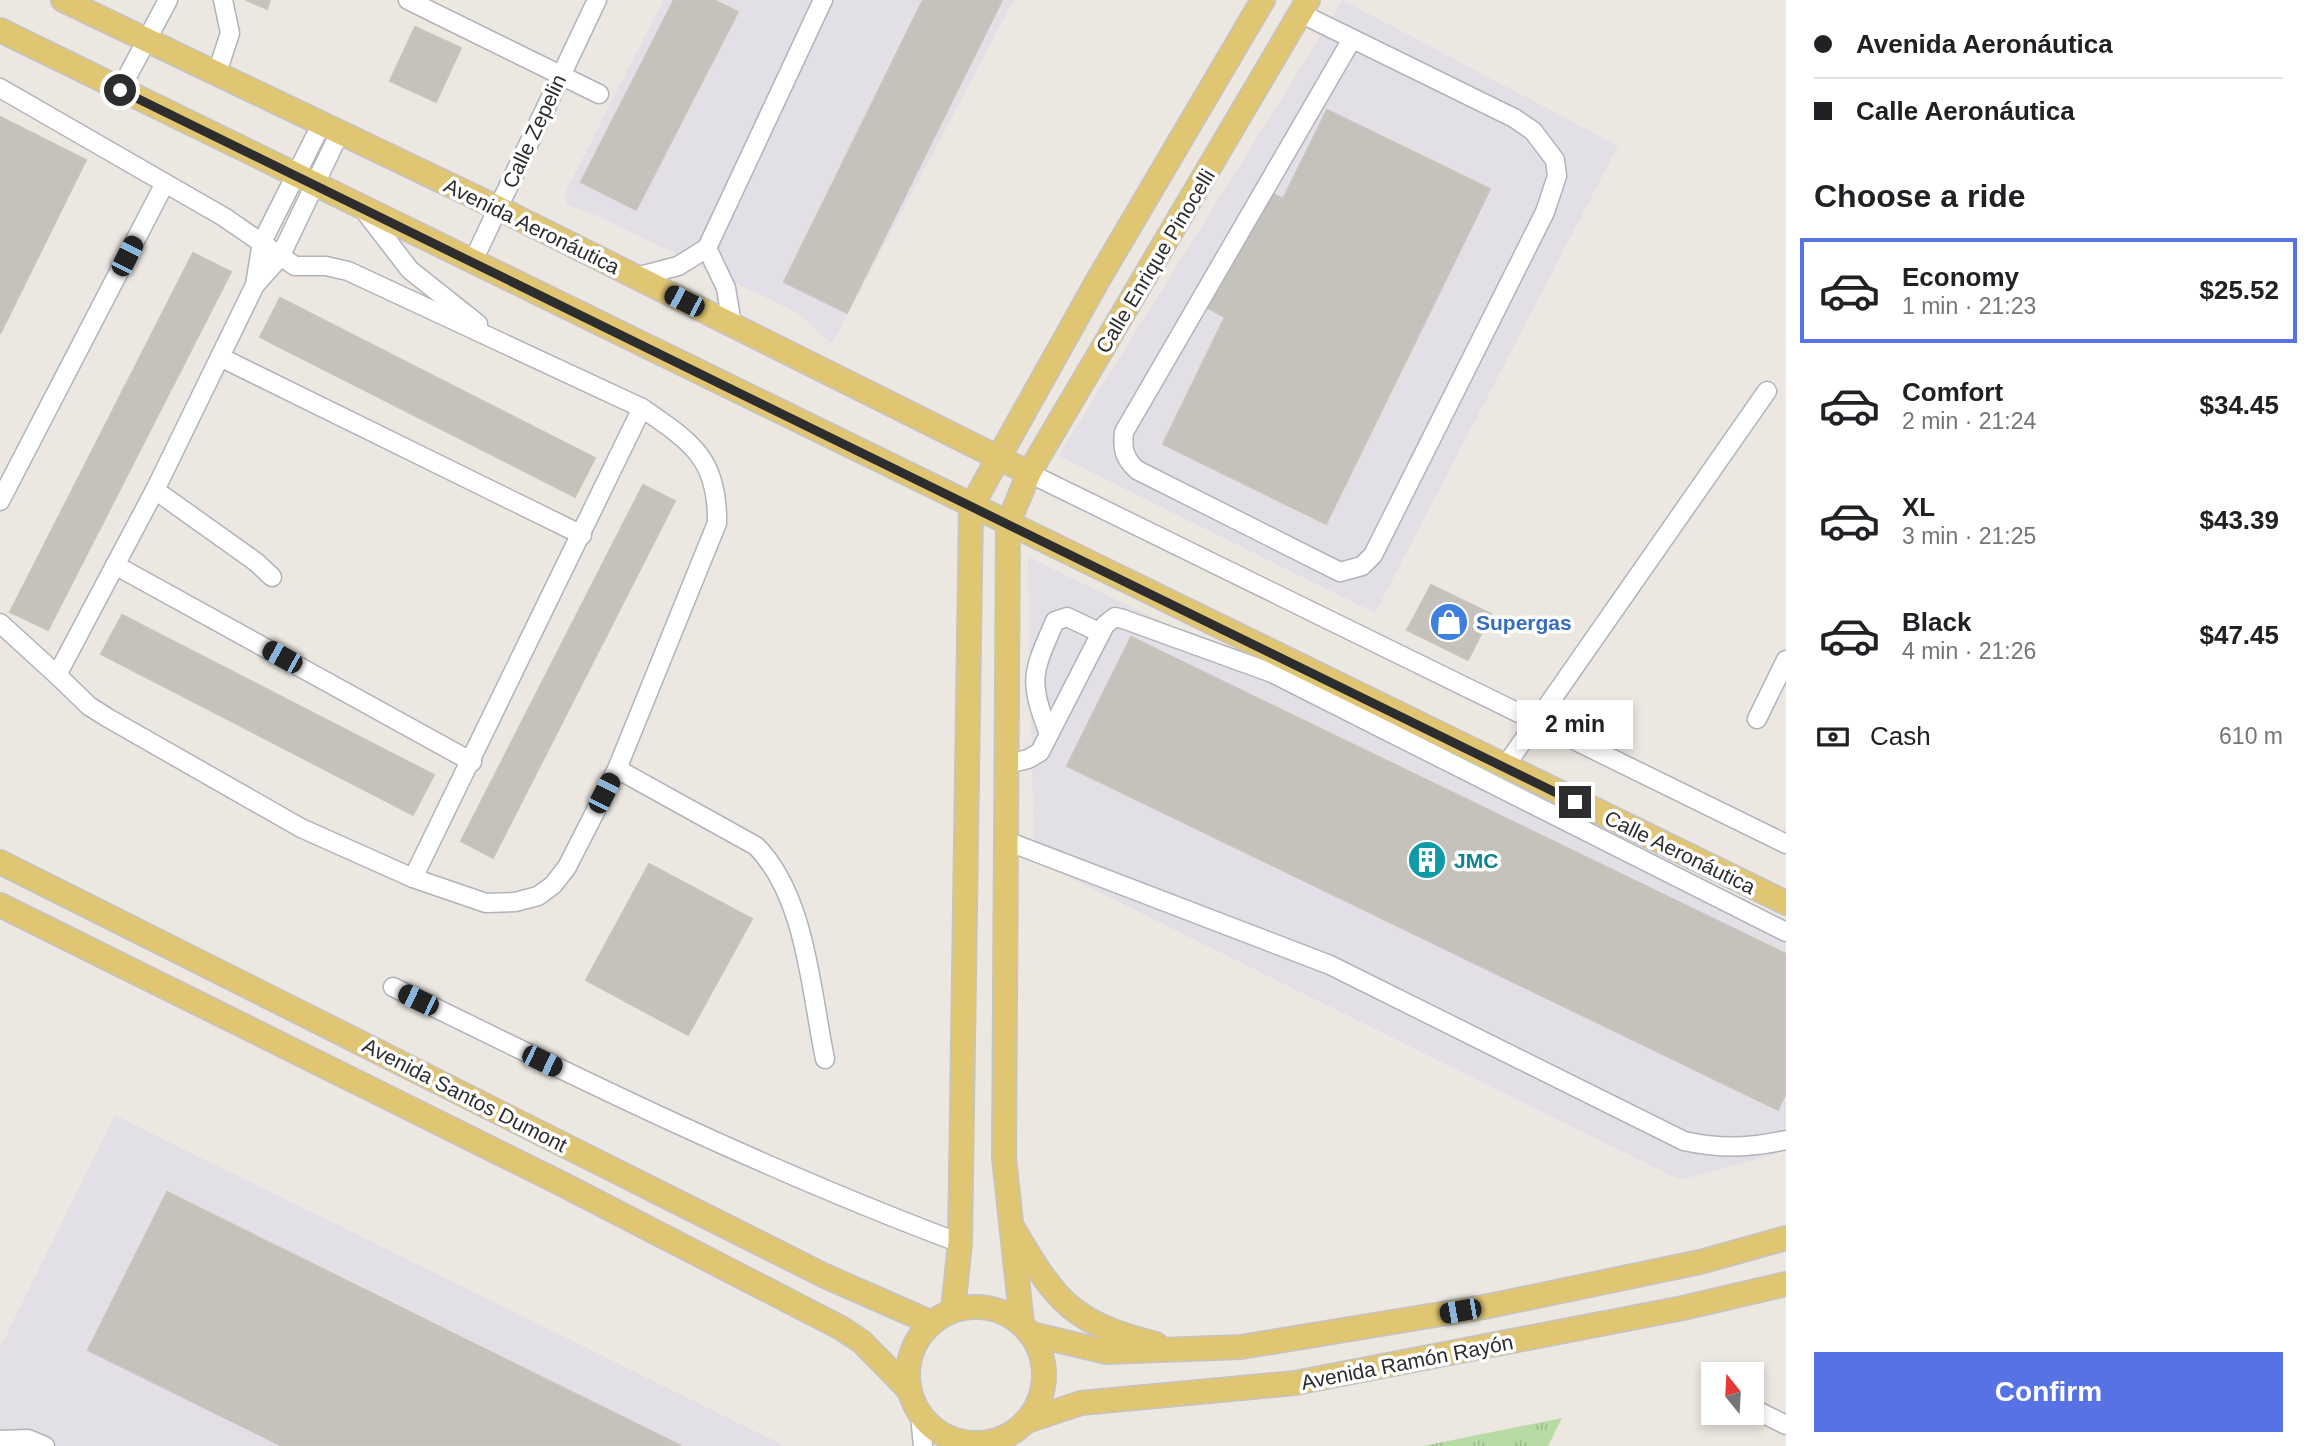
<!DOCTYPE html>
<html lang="en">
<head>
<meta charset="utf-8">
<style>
  body { margin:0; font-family:Helvetica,sans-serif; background:#f6f6f6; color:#202124; height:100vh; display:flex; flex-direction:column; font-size:26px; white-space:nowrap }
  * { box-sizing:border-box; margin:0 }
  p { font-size:23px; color:#757577 }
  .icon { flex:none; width:38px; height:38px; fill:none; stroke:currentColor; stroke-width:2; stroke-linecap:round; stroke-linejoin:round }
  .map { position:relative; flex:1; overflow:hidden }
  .details { display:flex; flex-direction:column; background:#fff; width:525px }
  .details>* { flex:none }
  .top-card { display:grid; align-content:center; height:154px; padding:0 28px; background:#fff }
  .needle { width:46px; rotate:342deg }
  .controls { position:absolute; left:1701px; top:1362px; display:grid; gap:14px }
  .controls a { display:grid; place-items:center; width:63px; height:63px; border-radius:0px; background:#fff; box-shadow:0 4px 10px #0003; font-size:35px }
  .end { position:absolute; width:32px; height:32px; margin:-16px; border:9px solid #2d2d2d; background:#fff; box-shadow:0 0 0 4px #fff }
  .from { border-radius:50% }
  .bubble { position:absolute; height:49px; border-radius:0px; background:#fff; box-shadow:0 4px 10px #0003; font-size:23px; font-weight:700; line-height:49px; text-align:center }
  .car { position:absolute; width:21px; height:42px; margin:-21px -10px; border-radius:9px; box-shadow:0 0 5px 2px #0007; background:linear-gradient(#222 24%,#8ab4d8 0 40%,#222 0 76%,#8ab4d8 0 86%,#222 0) }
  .top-card b { display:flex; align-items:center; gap:24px; height:66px; font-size:26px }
  .top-card b+b { border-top:2px solid #e0e0e0 }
  .top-card i { width:18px; height:18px; background:#202124 }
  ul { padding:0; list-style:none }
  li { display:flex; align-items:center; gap:21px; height:105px; margin:0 14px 10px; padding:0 14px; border:4px solid transparent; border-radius:0px }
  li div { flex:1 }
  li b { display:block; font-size:26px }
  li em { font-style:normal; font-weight:700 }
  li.on { border-color:#5772e4 }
  li>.icon { width:63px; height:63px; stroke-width:1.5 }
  h2 { padding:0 28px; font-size:32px; line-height:84px }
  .pay { display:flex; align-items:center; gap:18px; height:77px; padding:0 28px; font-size:26px }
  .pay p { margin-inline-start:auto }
  .cta { display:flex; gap:14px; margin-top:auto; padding:14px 28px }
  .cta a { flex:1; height:80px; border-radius:0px; background:#5772e4; color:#fff; font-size:28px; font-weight:700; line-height:80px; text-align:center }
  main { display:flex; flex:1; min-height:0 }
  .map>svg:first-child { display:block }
  .industrial { fill:#e2e0e6 }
  .park { fill:url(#park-tufts) }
  .building { fill:#c5c2bc; stroke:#c8c3bb; stroke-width:2 }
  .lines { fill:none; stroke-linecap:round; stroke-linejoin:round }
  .minor-casing { stroke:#b1b3bb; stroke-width:21 }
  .major-casing { stroke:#c4c4c4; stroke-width:26 }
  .minor { stroke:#fff; stroke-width:18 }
  .major { stroke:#e0c572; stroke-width:23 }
  .route { stroke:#2d2d2d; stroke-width:9 }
  .labels { text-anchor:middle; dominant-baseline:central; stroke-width:7; stroke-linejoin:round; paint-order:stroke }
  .street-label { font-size:21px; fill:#2d2d2d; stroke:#fff }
  .shop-label { font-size:21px; font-weight:bold; fill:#366cbe; stroke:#fff; text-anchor:start }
  .culture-label { font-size:21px; font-weight:bold; fill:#0d838f; stroke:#fff; text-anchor:start }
</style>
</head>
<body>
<main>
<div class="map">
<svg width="1786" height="1446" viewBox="0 0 1786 1446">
  <defs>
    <pattern id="park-tufts" width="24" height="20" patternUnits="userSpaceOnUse" patternTransform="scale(1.75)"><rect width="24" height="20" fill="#b8dba5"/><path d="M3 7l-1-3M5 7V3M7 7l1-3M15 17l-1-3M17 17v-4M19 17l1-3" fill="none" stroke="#9ebc8e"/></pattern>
  </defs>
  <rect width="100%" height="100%" fill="#ece7e1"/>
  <g class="industrial">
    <path d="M663,0h351l-182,344 -33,-30 -199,-97 -33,-12 -2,-12z"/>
    <path d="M1343,0l275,146 -243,467 -317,-157z"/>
    <path d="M1028,557l758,365v229l-106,29 -646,-320z"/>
    <path d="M115,1115l670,331h-785v-98z"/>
  </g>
  <path class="park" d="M1562,1418l-14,28h-125z"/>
  <g class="building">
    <path d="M246,0h24l-3,9z"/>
    <path d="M674,0h40l24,12 -102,198 -55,-28z"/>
    <path d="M923,0h79l-155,313 -63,-31z"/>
    <path d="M415,27l46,21 -25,54 -46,-21z"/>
    <path d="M1327,110l163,79 -164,335 -163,-80 62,-127 -19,-10 58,-118 19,10z"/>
    <path d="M0,117l86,43 -86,174z"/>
    <path d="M193,253l38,19 -183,358 -38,-18z"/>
    <path d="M280,298l315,160 -20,39 -315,-160z"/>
    <path d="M643,485l32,16 -182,357 -32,-17z"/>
    <path d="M1431,585l60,29 -23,46 -61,-30z"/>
    <path d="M122,615l312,160 -21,40 -312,-161z"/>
    <path d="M1131,637l655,317v139l-8,17 -711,-344z"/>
    <path d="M649,864l103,55 -64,116 -102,-55z"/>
    <path d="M167,1192l514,254h-399l-194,-96z"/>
  </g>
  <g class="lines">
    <g class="minor-casing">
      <g id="minor">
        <path d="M408,0l191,94"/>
        <path d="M1300,13l214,105 19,13 22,29 2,16 -12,36 -172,343 -11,11 -22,6 -203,-102c-13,-12 -15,-21 -13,-38l228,-393"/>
        <path d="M217,73l13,-40 -7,-33"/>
        <path d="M0,88l224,129 71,49h31l22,5 294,137c49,34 76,50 75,115l-100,246 -50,98 -14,18 -15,11 -23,6 -29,1 -73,-25 -112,-50 -193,-110 -19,-12 -32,-31"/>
        <path d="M120,90l48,-90"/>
        <path d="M363,209l47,61 68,54"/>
        <path d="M707,248l19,40 6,37"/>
        <path d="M472,263l125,-263"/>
        <path d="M636,277l42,-11 29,-18 116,-248"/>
        <path d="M255,285l7,-43 60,-119"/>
        <path d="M220,357l362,178"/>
        <path d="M1029,473l757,371"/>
        <path d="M155,490l101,72 16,15"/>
        <path d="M0,501l165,-318"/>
        <path d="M115,565l357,197"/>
        <path d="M0,623l57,52 98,-185 100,-205 25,-28 60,-125"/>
        <path d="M1757,719l29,-59"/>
        <path d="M1049,734c-21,-55 -17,-60 6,-113l12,-4 34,16"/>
        <path d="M1008,764l20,-5 12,-7 65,-127 10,-8 8,2 149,54 514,259"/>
        <path d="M1504,768l263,-377"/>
        <path d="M617,769l139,77c50,50 55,146 69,213"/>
        <path d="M1004,840l326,125 354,176c36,8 66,7 102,-1"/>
        <path d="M413,878l229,-470"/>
        <path d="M393,987c186,92 372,183 567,256"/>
        <path d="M1752,1408l34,17"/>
        <path d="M920,1415l3,31"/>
        <path d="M0,1440l28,-1 17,7"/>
        <path d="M981,1446v-4"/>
      </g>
    </g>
    <g class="major-casing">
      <g id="major">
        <path d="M63,0l435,208 531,265"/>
        <path d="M0,30l1786,873"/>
        <path d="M0,862l825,414 107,47"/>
        <path d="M0,905l564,280 277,143 21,14 48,49"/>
        <path d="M1013,1228c43,74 59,95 143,116"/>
        <circle cx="976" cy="1375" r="68"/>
        <path d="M953,1310l7,-67 11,-736 127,-227 165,-280"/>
        <path d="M1022,1324l-18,-166 4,-634 21,-51 279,-473"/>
        <path d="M1031,1334l76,18 134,-5 243,-40 216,-45 86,-24"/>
        <path d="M1027,1421l54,-18 214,-20 388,-75 103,-24"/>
      </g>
    </g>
    <use href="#minor" class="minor"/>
    <use href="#major" class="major"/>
  </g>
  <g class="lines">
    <path class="route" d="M120,90l1455,712"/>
  </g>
  <defs>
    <g id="shop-disc" transform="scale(2.0125)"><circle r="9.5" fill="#3f7fe0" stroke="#fff"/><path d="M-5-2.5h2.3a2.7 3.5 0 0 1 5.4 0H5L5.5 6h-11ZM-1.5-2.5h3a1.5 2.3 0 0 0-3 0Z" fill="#fff"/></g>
    <g id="building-disc" transform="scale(2.0125)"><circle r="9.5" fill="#0f9aa8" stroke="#fff"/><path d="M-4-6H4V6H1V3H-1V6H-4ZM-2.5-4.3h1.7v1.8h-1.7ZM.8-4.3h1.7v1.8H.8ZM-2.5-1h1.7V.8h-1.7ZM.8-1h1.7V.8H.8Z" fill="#fff"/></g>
  </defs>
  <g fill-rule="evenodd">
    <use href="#shop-disc" x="1449" y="622"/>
    <use href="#building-disc" x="1427" y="860"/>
  </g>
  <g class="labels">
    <g class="street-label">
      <text transform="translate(534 131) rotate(-65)">Calle Zepelin</text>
      <text transform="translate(532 226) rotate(26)">Avenida Aeronáutica</text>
      <text transform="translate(1155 261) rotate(-59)">Calle Enrique Pinocelli</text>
      <text transform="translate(1680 852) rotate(26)">Calle Aeronáutica</text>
      <text transform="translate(465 1095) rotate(27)">Avenida Santos Dumont</text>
      <text transform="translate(1407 1362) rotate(-11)">Avenida Ramón Rayón</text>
    </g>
    <g class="shop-label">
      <text x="1476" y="622">Supergas</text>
    </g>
    <g class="culture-label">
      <text x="1454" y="860">JMC</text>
    </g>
  </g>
</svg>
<div class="controls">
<a><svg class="needle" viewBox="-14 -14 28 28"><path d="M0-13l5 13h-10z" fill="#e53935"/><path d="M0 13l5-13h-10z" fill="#757577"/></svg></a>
</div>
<i class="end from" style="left:120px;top:90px"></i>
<i class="end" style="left:1575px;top:802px"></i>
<div class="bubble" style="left:1517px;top:700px;width:116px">2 min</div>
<i class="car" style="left:127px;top:256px;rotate:27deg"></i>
<i class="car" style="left:684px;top:301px;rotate:297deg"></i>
<i class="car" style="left:282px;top:657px;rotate:299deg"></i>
<i class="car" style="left:604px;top:793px;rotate:27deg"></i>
<i class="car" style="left:418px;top:1000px;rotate:296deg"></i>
<i class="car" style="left:542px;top:1061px;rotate:116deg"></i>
<i class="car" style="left:1460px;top:1311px;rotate:260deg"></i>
</div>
<section class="details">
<div class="top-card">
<b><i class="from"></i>Avenida Aeronáutica</b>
<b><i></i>Calle Aeronáutica</b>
</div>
<h2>Choose a ride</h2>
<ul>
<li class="on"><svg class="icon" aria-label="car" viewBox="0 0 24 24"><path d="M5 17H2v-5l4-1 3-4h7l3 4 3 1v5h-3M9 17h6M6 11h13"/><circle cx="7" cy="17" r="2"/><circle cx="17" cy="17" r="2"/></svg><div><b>Economy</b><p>1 min · 21:23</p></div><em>$25.52</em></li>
<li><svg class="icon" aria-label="car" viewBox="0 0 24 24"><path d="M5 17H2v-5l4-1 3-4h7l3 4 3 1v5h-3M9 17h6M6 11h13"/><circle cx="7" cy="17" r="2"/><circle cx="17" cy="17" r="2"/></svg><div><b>Comfort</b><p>2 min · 21:24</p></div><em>$34.45</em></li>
<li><svg class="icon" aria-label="car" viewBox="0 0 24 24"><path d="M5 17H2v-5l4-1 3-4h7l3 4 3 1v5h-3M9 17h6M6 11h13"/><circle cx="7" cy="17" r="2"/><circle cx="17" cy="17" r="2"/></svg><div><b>XL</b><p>3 min · 21:25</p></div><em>$43.39</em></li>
<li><svg class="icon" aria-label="car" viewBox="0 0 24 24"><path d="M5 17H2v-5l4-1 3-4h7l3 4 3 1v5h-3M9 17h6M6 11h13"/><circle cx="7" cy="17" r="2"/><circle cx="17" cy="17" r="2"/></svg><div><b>Black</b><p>4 min · 21:26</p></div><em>$47.45</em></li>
</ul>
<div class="pay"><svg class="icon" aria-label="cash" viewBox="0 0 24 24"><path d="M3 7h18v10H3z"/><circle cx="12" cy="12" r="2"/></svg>Cash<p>610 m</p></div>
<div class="cta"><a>Confirm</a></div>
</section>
</main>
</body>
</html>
